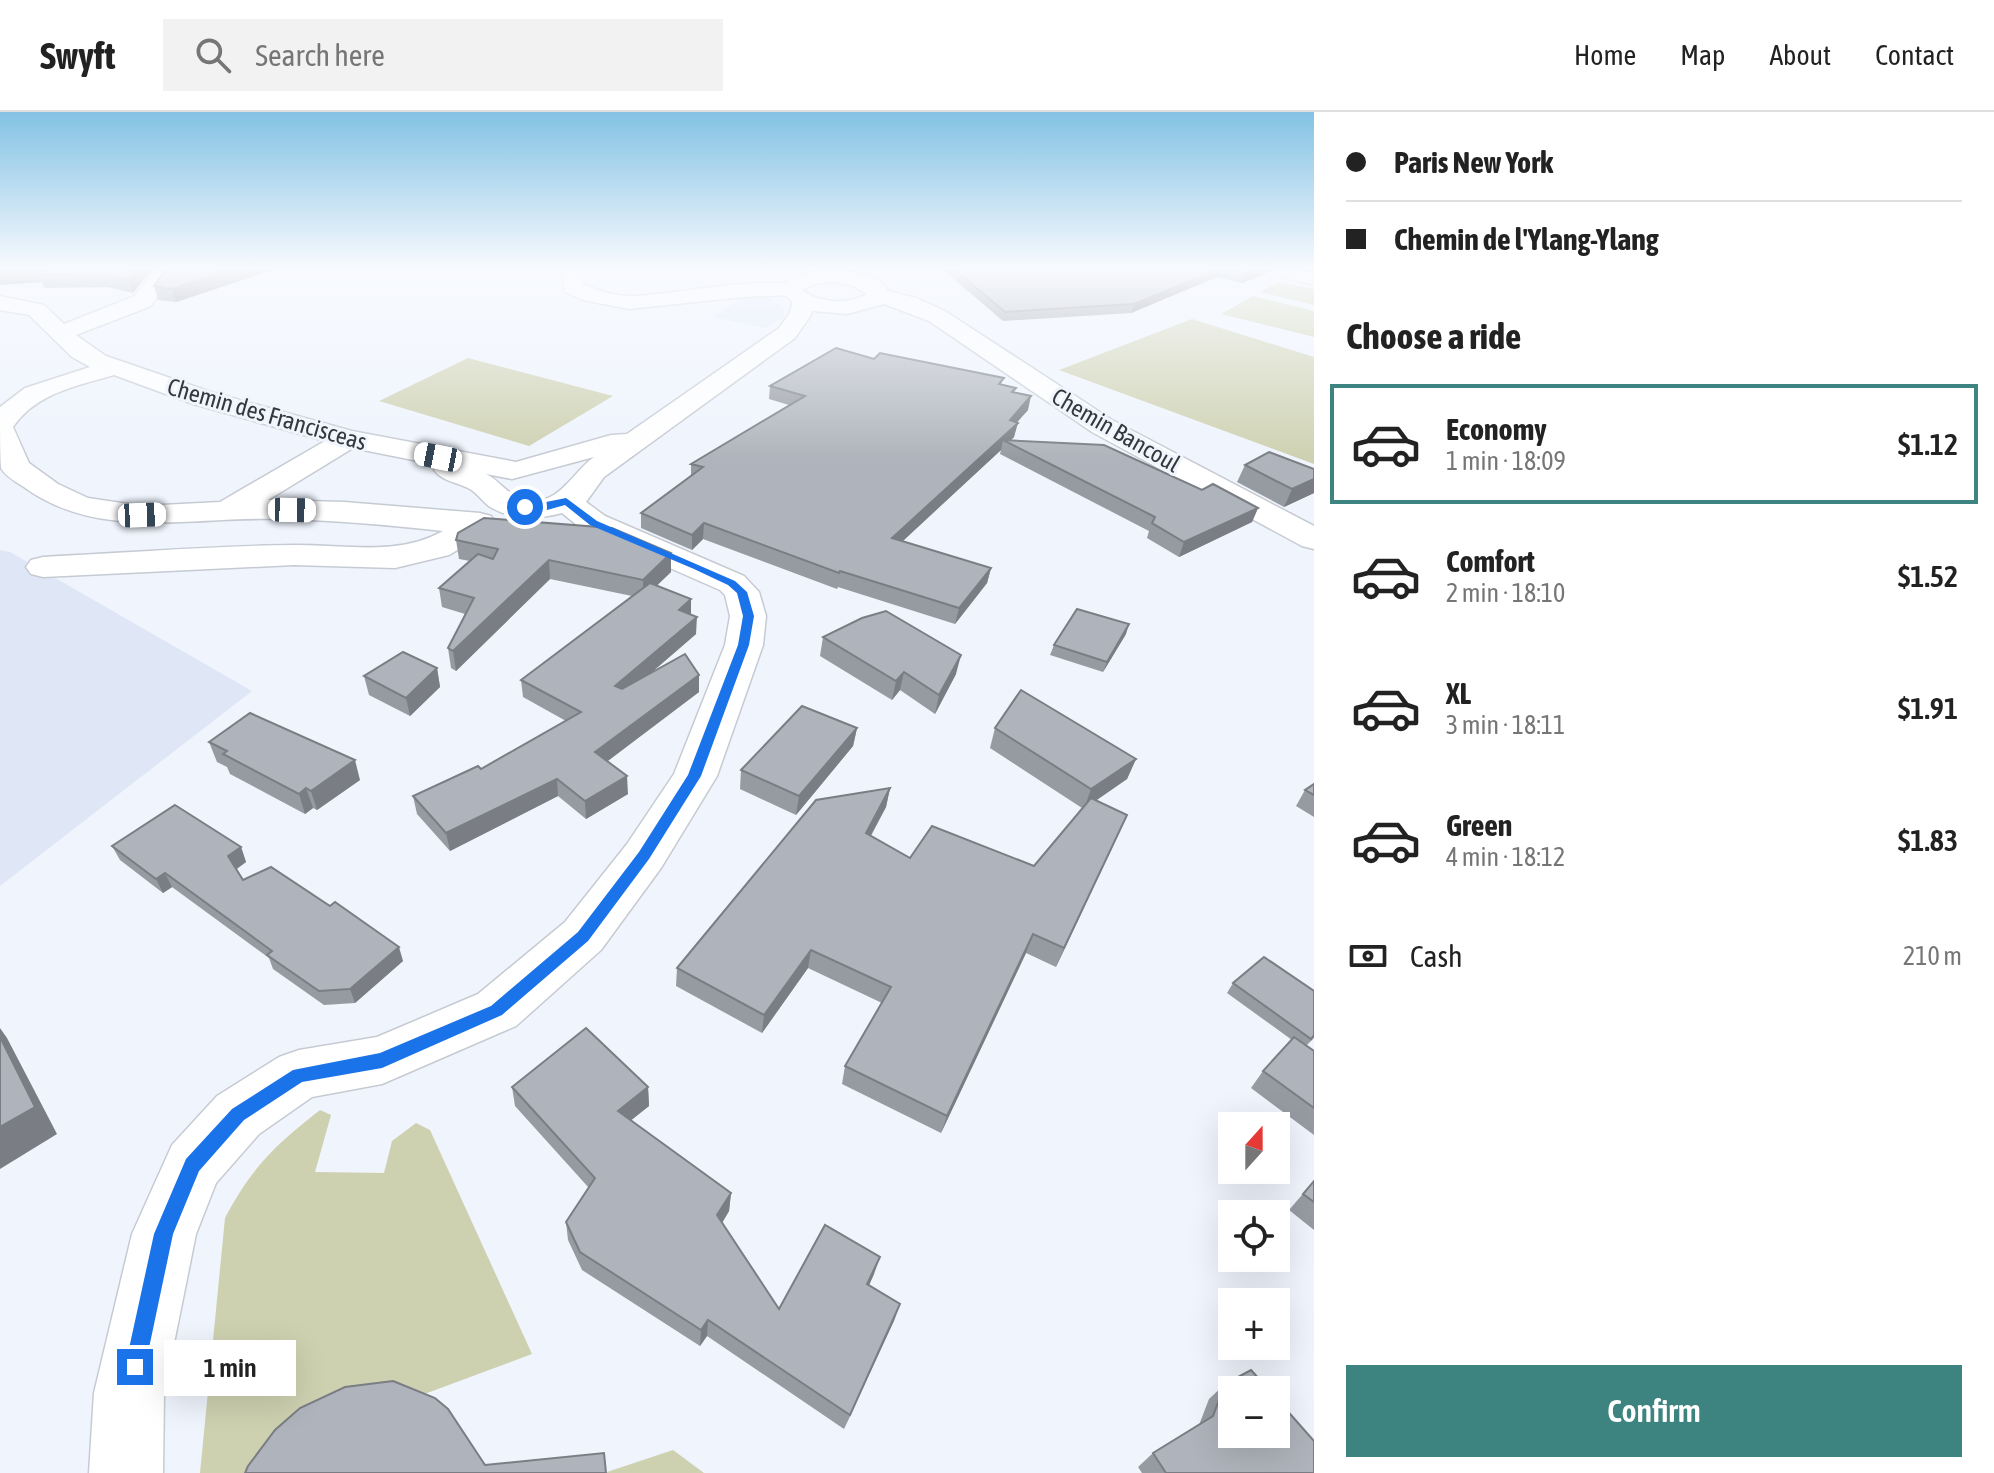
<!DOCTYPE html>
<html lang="en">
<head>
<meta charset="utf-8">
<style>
  body { margin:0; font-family:"Asap Condensed",sans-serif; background:#f2f2f2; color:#222; height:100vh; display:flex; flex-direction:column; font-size:30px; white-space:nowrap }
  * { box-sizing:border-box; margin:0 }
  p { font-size:26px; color:#767676 }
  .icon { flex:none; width:44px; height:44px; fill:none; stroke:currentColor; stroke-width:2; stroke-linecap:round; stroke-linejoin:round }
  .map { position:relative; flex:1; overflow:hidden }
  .sheet { display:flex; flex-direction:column; background:#fff; width:680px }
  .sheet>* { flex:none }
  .top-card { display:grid; align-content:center; height:176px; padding:0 32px; background:#fff }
  .needle { width:52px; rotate:21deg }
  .buttons { position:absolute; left:1218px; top:1000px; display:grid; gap:16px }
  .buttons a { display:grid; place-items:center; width:72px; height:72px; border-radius:0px; background:#fff; box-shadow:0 8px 32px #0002; font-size:40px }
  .end { position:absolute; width:36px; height:36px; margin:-18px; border:10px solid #1a73e8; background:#fff; box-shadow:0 0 0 4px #fff }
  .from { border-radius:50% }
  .bubble { position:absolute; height:56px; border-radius:0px; background:#fff; box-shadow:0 8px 32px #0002; font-size:26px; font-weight:600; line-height:56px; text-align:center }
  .car { position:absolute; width:24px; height:48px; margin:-24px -12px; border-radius:10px; box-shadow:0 0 6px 2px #0007; background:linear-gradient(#fff 24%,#345 0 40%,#fff 0 76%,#345 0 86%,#fff 0) }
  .top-card b { display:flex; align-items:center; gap:28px; height:76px; font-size:30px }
  .top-card b+b { border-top:2px solid #e0e0e0 }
  .top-card i { width:20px; height:20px; background:#222 }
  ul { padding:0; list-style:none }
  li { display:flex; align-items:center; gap:24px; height:120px; margin:0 16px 12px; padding:0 16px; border:4px solid transparent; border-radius:0px }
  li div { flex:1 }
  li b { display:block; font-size:30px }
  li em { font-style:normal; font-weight:600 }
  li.selected { border-color:#3d8480 }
  li>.icon { width:72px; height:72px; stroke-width:1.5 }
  h2 { padding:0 32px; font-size:36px; line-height:96px }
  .pay { display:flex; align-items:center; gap:20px; height:88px; padding:0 32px; font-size:30px }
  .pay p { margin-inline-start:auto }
  .cta { display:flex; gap:16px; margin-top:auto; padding:16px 32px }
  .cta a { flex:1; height:92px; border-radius:0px; background:#3d8480; color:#fff; font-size:32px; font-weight:600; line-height:92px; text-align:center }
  header { display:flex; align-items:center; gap:48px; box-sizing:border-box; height:112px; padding:0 40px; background:#fff; border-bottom:2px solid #e0e0e0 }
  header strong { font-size:38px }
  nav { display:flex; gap:44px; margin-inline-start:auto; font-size:28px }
  .search { width:560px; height:72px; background:#f2f2f2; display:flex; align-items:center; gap:20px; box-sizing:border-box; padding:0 28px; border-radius:0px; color:#767676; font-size:30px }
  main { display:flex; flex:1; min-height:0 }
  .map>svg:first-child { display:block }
  .built { fill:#dfe7f6 }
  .green { fill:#ced1b0 }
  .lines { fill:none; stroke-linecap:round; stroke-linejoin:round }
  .minor-casing { stroke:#c6cbd3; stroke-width:3 }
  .secondary-casing { stroke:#c6cbd3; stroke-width:3 }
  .minor { fill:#fff; fill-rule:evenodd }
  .secondary { fill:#fff; fill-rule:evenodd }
  .wall { fill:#969ba2 }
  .shaded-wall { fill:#7a7e84 }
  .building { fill:#afb4bc; stroke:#7a7e84; stroke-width:2 }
  .route { fill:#1a73e8 }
  .labels { text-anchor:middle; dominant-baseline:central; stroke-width:6; stroke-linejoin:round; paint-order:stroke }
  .far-street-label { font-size:24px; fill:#35373b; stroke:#eff4fd }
</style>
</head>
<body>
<header>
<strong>Swyft</strong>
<div class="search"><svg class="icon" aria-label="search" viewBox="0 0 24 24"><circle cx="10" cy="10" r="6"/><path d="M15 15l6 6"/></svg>Search here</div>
<nav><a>Home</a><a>Map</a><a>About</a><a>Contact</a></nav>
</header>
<main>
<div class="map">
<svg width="1314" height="1361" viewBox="0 0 1314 1361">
  <rect width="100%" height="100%" fill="#eff4fd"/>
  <g class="built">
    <path d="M744,184l25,1 16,12 -1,8 -19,11 -52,-11z"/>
    <path d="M0,438l10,2 242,139 -252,195z"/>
  </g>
  <g class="green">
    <path d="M1279,170l35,7v16l-54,-13z"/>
    <path d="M1253,184l61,15v26l-93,-23z"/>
    <path d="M1192,207l122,38v107l-255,-94z"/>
    <path d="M468,246l145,38 -84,50 -150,-45z"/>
    <path d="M320,998l11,5 -16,57 69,1 8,-32 24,-18 14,7 102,224 -129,48 -129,71h-74l25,-255c27,-51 50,-73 95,-108z"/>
    <path d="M673,1338l31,23h-97v-1z"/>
  </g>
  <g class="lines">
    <g class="minor-casing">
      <g id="minor">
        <path d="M155,157h20l-24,37 -75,29 30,21 105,36 141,39 164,31 95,-27 16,-1 152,-106 10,-14 6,-18h16l3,5 -3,14 -16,23 -191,139 -18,25 19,14 139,60 15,16 7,24 -3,29 -46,131 -56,92 -60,82 -85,76 -134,58 -70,13 -53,37 -43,49 -20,51 -32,159 -1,80h-74l5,-80 38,-159 40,-89 45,-49 62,-39 20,-7 78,-13 101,-43 87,-72 62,-78 47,-70 51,-129 5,-29 -5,-21 -5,-5 -137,-60 -21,-17c-22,6 -49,7 -70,-5 -9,-5 -14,-15 -24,-20 -12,-6 -26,-7 -34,-18l4,-5 -85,-17 -85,52 76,2 136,11 11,3 5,7 -5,7 -42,25 -54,13 -101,-3 -251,12 -12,-3 -5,-7 5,-7 12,-3c83,-4 167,-11 250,-12 51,-1 104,12 150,-14 -55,-6 -109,-11 -164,-12 -86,-3 -180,23 -255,-32 -8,-5 -19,-11 -23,-19 -1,-16 -1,-44 -1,-61l25,-19 65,-21 -18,-10 -43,-42 -29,-5v-14l44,9 20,19 71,-28zM114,263l79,29 132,37 -105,61 -78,4 -54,-8 -30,-14 -29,-21 -16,-36c23,-34 64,-41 101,-52zM594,345c-26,19 -37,56 -78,39 -11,-5 -19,-17 -30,-22l26,5z"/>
        <path d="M567,157h22l-6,8v7c16,7 30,12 48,12 29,1 155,-25 170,-7l-11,6 -47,2 -114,12 -46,-9 -18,-8 -3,-17z"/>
        <path d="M1274,157h22l18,4v12l-37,-9z"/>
      </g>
    </g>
    <g class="secondary-casing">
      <path id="secondary" d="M833,158c18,2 47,4 55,21l28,7 29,13 167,109 202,106v23l-12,-3 -210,-114 -163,-111 -45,-17 -37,10 -34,-3 -17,-5 -17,-17c14,-16 34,-19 54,-19zM833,170l18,3 16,9c-19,11 -48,9 -65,-4l12,-6z"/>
    </g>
    <use href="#minor" class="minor"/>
    <use href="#secondary" class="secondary"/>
  </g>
  <g class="wall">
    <path d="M0,157h152l-19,24 -25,-6 -64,1 -2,-6z"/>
    <path d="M166,157h110l-100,33 -18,-2 -4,-14z"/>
    <path d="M942,157h331l-1,2 -30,12 -25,-6 -86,36 -128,8z"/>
    <path d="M874,247l128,26 13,8 13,17 -11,12 -3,15 -3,3 191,50 56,18 -6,14 -73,35 -32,-19 2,-7 -149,-77 1,-4 -99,91 89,27 -4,15 -32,41 -117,-37 -1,2 -134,-50 -11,11 -51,-22v-15l50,-37v-12l98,-59 -20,-6 1,-13z"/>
    <path d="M1245,353l69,4v24l-30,14 -47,-25z"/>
    <path d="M456,428l215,13v19l-15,14 35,13v16l5,19 -45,39 48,19 -92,69 21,33 -42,25 -28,-23 -108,55 -33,-37 -4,-18 68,-27 85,-48 -43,-24 -2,-17 111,-84 -82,-17 -94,92 -5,-3 -3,-20 17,-34 -23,-7 -3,-19 31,-27 -11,-2z"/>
    <path d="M1126,522l-23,38 -53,-17 4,-10z"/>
    <path d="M823,525l133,37 -21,40 -35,-24 -8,10 -72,-44z"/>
    <path d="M437,556l3,19 -30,29 -41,-21 -5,-19z"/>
    <path d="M857,616l-4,18 -57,69 -56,-26 1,-19z"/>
    <path d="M995,616l141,31 -9,20 -31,21 23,33 -63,134 -30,-14 -85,180 -99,-49 3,-18 37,-63 -74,-35 -46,65 -86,-47 1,-18 213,-180 -4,19 -15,29 39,22 124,8 48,-58 -92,-60z"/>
    <path d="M209,630l151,38 -43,30 -4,-2 -8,6 -75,-40 -3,-7 -10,-5z"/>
    <path d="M1314,672v33l-18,-11 9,-16z"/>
    <path d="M112,734l129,1 5,15 -10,7 7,11 160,81 -48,42 -31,2 -51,-36 -4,-11 -97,-71 -9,6 -43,-33z"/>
    <path d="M1233,871l81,8v47l-8,8 8,5v84l-63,-47 12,-17 29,-31 -65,-47z"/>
    <path d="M512,975h136l1,19 -18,14 100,73 -2,18 -7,12 57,86 95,-35 -5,11 31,19 -56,125 -137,-93 -7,10 -118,-76 -14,-30 -2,-18 23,-34 -74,-82z"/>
    <path d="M1314,1069v49l-25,-20z"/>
    <path d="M1225,1272l89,89h-172l-4,-6 15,-14 46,-28 10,-26z"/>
  </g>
  <g class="shaded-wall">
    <path d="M45,157l-6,6 3,7 -42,3v-14z"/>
    <path d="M137,157h15l-19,24 -4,-13z"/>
    <path d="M233,157h43l-100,33 -4,-13z"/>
    <path d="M1220,157l-3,8 -86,36 3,-9z"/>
    <path d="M1259,157h14l-1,2 -30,12 3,-9z"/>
    <path d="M1031,284l-3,14 -16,18 6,-5 -4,14 -6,6 -5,-3 -2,10 -112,104 3,-16 118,-118z"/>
    <path d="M1314,367v14l-30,14 8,-18z"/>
    <path d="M1258,396l-6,14 -73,35 5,-15z"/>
    <path d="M704,411l-1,16 -11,11v-15z"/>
    <path d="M671,441v19l-28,27v-19z"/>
    <path d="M549,448l1,19 -94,92 -3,-20z"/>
    <path d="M991,456l-4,15 -32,41 4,-16z"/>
    <path d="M691,487v17l-12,-6z"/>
    <path d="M697,505l-1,17 -80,69 -1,-17z"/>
    <path d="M1129,512l-3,10 -23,38 4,-10z"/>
    <path d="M961,543l-5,19 -21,40 4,-19z"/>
    <path d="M437,556l3,19 -30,29 -4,-18z"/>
    <path d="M904,560l-4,18 -8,10 4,-19z"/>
    <path d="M699,563v17l-103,78 -1,-18z"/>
    <path d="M857,616l-4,18 -57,69 3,-19z"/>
    <path d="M1136,647l-9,20 -43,30 7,-20z"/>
    <path d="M355,648l5,20 -43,30 -6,-19z"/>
    <path d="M627,664l1,18 -42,25 -1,-18z"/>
    <path d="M557,667l1,17 -108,55 -4,-18z"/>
    <path d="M306,676l7,20 -8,6 -6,-20z"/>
    <path d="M890,676l-4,19 -24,44 4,-18z"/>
    <path d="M1127,703l-8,18 -63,134 8,-19z"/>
    <path d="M241,735l5,15 -12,9 -6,-15z"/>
    <path d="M165,761l7,14 -9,6 -7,-14z"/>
    <path d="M1033,822l-7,19 -85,180 6,-17z"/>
    <path d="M399,835l4,14 -48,42 -5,-14z"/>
    <path d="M811,838l-3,18 -46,65 2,-18z"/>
    <path d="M0,916l7,10 50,96 -57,35z"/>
    <path d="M648,975l1,19 -30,24 -1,-19z"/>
    <path d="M731,1081l-2,18 -13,22 1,-18z"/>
    <path d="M880,1145l-6,17 -12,27 5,-17z"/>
    <path d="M900,1192l-6,17 -50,108 6,-14z"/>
    <path d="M708,1208l-1,16 -7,10 1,-16z"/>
  </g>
  <g class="building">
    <path d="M0,157h45l-45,2z"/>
    <path d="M45,157h92l-8,11 -26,-7 -64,2z"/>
    <path d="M166,157h67l-61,20 -18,-3z"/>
    <path d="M954,157h265l-85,35 -129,8z"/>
    <path d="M1222,157h37l-14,5z"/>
    <path d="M836,236l38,11 6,-6 124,25 -5,6 17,4 -4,4 19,4 -21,24 8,3 -126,115 99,30 -32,40 -119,-37 -1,2 -135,-50 -12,12 -51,-22 62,-46 -12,-3 114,-68 -35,-10z"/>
    <path d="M1003,328l101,5 98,45 11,-6 45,24 -74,34 -32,-19 3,-6z"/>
    <path d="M1269,340l45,17v10l-22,10 -47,-24z"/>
    <path d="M484,406l128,10 59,25 -28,27 -94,-20 -96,91 -5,-3 26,-50 -35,-10 39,-34 15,5 5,-10 -42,-9 2,-7z"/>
    <path d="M650,471l41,16 -12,11 18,7 -82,69 7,3 63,-35 14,21 -104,77 32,24 -42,25 -28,-22 -111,54 -33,-37 65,-30 3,3 100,-57 -60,-32z"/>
    <path d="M1077,497l52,15 -22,38 -53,-17z"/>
    <path d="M886,499l75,44 -22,40 -35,-23 -8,9 -73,-44 39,-19z"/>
    <path d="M403,540l34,16 -31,30 -42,-22z"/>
    <path d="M1021,578l115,69 -45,30 -96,-61z"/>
    <path d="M802,594l55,22 -58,68 -58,-26z"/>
    <path d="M250,601l105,47 -44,31 -5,-3 -7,6 -76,-40 4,-3 -18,-9z"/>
    <path d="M1314,672v11l-9,-5z"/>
    <path d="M890,676l-24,45 44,25 22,-32 102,40 57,-68 36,17 -63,133 -31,-14 -86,182 -102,-50 46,-79 -80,-37 -47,65 -87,-47 139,-168z"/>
    <path d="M175,693l66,42 -13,9 15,24 28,-13 59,39 5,-4 64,45 -49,42 -31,2 -52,-36 5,-4 -107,-78 -9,6 -44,-33z"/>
    <path d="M1264,845l50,34v44l-3,4 -78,-56z"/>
    <path d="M586,916l62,59 -30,24 113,82 -14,22 62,94 46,-84 55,32 -13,27 33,20 -50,111 -142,-95 -7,10 -121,-78 -14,-30 29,-44 -83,-91z"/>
    <path d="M0,925l35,70 -35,20z"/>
    <path d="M1294,925l20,14v57l-51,-37z"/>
    <path d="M1314,1069v21l-11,-8z"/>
    <path d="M1251,1258l18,20h-37v44h44v-36l38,43v32h-148l-13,-20 60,-37 12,-32z"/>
    <path d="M393,1269l42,17 13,11 37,56 119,-12 2,20h-361l3,-7 27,-36 25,-22 45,-21z"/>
  </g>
  <linearGradient id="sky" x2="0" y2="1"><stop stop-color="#83c2e4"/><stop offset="0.45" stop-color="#f8fafe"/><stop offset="1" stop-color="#f8fafe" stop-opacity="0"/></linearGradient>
  <rect width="1314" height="347" fill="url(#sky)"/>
  <path class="route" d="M566,386l31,23 138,60 12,11 7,24 -5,29 -48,131 -52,83 -61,82 -86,74 -120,53 -80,14 -58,38 -45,51 -26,63 -28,133 -3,7 -7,3 -7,-3 -3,-7 29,-133 32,-75 46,-50 61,-39 87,-17 111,-47 87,-74 61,-80 49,-77 50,-130 5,-29 -6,-23 -9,-8 -34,-16 -104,-44 -25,-20 -18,5 -26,-3z"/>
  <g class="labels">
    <g class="far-street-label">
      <text transform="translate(267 302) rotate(16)">Chemin des Francisceas</text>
      <text transform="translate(1116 318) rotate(30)">Chemin Bancoul</text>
    </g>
  </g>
</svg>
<div class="buttons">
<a><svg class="needle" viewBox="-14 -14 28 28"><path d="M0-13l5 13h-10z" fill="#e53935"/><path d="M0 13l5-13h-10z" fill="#767676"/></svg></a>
<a><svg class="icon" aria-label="locate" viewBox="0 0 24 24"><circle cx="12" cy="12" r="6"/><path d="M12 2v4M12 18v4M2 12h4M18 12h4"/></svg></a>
<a>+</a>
<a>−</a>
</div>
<i class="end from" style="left:525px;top:395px"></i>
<i class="end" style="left:135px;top:1255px"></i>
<div class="bubble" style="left:164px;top:1228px;width:132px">1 min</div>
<i class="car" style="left:438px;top:345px;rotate:281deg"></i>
<i class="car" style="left:292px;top:398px;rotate:91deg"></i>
<i class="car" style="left:142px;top:403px;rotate:88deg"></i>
</div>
<section class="sheet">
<div class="top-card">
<b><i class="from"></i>Paris New York</b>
<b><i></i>Chemin de l'Ylang-Ylang</b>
</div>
<h2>Choose a ride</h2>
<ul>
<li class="selected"><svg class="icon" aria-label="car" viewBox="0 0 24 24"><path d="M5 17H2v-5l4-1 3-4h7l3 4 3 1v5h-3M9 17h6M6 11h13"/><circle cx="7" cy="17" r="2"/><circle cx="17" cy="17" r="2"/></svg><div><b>Economy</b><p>1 min · 18:09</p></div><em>$1.12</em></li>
<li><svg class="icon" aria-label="car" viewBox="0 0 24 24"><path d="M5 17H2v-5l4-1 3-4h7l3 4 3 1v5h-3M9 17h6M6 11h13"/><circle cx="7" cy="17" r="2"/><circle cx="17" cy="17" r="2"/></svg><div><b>Comfort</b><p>2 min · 18:10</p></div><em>$1.52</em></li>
<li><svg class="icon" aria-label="car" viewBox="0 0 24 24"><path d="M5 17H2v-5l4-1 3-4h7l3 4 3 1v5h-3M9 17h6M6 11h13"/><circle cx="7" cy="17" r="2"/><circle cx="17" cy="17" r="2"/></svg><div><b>XL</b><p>3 min · 18:11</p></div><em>$1.91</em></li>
<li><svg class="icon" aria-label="car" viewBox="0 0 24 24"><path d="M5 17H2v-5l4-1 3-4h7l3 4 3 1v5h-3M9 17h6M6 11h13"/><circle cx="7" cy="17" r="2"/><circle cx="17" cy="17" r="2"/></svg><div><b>Green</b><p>4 min · 18:12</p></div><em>$1.83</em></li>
</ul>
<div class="pay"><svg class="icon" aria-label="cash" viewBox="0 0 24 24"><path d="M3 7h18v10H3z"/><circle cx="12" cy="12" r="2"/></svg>Cash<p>210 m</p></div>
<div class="cta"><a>Confirm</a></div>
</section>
</main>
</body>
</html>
